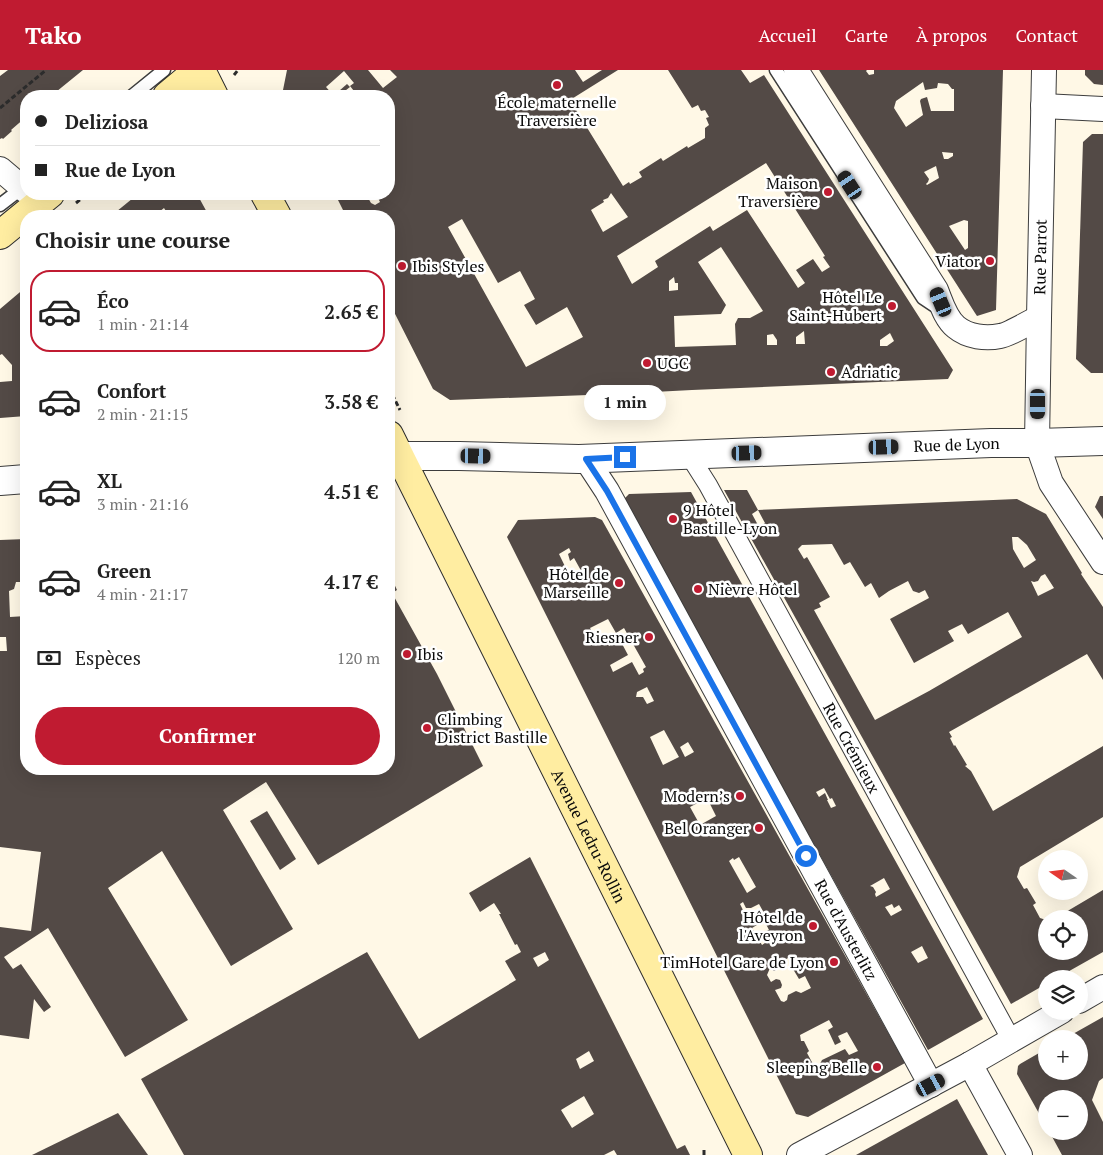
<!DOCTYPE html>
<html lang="fr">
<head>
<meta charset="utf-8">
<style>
  body { margin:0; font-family:"PT Serif",serif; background:#f2f2f2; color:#222; height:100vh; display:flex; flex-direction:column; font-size:19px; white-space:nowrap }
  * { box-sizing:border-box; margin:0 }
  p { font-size:16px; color:#767676 }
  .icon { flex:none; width:28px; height:28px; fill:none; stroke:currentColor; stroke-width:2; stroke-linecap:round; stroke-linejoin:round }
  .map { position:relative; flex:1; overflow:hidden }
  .side { position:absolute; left:20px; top:140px; width:375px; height:565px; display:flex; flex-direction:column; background:#fff; border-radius:20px; box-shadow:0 5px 20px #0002 }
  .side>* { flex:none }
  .banner { position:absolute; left:20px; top:20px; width:375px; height:110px; border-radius:20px; box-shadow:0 5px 20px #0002; display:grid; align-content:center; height:110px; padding:0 15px; background:#fff }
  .needle { width:32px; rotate:284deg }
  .tools { position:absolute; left:1038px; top:780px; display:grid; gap:10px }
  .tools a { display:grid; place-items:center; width:50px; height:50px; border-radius:50%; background:#fff; box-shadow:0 5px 20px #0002; font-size:25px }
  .end { position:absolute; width:22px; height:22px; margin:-11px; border:6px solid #1a73e8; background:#fff; box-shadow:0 0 0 2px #fff }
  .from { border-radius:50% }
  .bubble { position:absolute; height:35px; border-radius:18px; background:#fff; box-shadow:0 5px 20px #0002; font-size:16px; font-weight:700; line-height:35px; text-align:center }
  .car { position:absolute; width:15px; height:30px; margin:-15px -8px; border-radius:6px; box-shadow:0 0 4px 1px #0007; background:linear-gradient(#222 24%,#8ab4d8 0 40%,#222 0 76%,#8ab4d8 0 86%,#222 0) }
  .banner b { display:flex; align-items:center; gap:18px; height:48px; font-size:19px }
  .banner b+b { border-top:1px solid #e0e0e0 }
  .banner i { width:12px; height:12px; background:#222 }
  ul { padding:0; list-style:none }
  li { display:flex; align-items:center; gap:15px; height:82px; margin:0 10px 8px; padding:0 5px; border:2px solid transparent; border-radius:20px }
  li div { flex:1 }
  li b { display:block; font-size:19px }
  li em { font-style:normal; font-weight:700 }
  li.current { border-color:#c01b31 }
  li>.icon { width:45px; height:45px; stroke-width:1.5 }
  h2 { padding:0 15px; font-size:22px; line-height:60px }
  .pay { display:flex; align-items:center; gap:12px; height:55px; padding:0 15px; font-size:19px }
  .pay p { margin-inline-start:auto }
  .action { display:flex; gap:10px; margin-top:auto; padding:10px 15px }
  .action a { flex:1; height:58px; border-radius:30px; background:#c01b31; color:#fff; font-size:20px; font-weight:700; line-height:58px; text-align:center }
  header { display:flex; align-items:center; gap:30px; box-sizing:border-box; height:70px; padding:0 25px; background:#c01b31; color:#fff }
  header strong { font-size:24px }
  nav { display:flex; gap:28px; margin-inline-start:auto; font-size:18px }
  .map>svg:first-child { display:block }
  .building { fill:#534a46; fill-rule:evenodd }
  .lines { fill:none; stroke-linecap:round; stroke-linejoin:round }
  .service-casing { stroke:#3d3d3d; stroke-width:15 }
  .pedestrian-casing { stroke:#3d3d3d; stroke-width:20 }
  .minor-casing { stroke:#3d3d3d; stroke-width:26 }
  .tertiary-casing { stroke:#3d3d3d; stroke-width:30 }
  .secondary-casing { stroke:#2c2c2c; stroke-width:30 }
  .path { stroke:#2c2c2c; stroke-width:3; stroke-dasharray:5 2.5; stroke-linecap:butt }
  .service { stroke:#fff; stroke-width:12 }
  .pedestrian { stroke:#fff; stroke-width:18 }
  .minor { stroke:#fff; stroke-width:24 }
  .tertiary { stroke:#fff; stroke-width:28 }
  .secondary { stroke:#ffeda1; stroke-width:28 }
  .route { stroke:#1a73e8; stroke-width:6 }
  .poi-dot { fill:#c01b31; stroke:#fff; stroke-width:2 }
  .labels { text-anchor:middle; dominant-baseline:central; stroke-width:5; stroke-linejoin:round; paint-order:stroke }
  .poi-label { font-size:16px; fill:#0a0a0a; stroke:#fff; text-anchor:end }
  .street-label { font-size:16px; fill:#0a0a0a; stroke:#fff }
</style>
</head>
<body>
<header>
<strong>Tako</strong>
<nav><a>Accueil</a><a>Carte</a><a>À propos</a><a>Contact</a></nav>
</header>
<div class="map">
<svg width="1103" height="1085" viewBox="0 0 1103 1085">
  <rect width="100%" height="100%" fill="#fff8e6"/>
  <g class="building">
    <path d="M8,0h75l-32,26h-25v21l-15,13 1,1 -9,8 -1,-1 -2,1v-63z"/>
    <path d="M287,0h81l15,18 14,-11 -7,-7h185l8,12 19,-12h16l-48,30 53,86 6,-4 1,2 12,-7 -3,-5 22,-14 2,3 24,-15 1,2 17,-10v-10l4,-3 -3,-7 3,-1 -4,-7 -4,1 -3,-6 -6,3 -24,-38h73l9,13 14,-8 189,295 -5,9 -256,11 -77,4 -165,6 -17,-11 -44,-87v-86h-43l-11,-22h36l-4,2 4,7 4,2 5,-3 -4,-8h13v-98h-25l-3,-3 -3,3 -8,-10 4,-3 -10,-12 -18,16 8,9h-48l-3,-6zM766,93l59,93 -2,1 7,10 -8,5 -9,-13 -17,11 9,13 -7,5 -51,-78 -34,21 -3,-5 -55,35 3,6 -26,17 -15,-28zM611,123l17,24 -25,15 -12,-22 13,-8 -1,-2 5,-2zM462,149l36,64 22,-12 15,28 -11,6 12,20 31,-18 16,30 -57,30 -78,-140zM721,177l42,64 -13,7h-12l-3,6 1,21 -61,2 -1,-31 47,-2 5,-9 -28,-43zM674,207l1,6h3v7l-9,1v-10zM804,261l1,13h-9v-7zM890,263l4,8 -7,5h-7v-6zM773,264l4,6v5h-10v-10z"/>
    <path d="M819,0h48l-1,1 3,4 5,-1v-4h129l-7,240 -19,6 -2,-3zM923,12l2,8 12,-2 1,-5 10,1 4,5h2v22h-23l-4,-14 -6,2 -1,2 3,14 -17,12 -12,-19 2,-7zM942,82l11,1v3l-5,3h-4zM936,96l3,12 -12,7 -1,-1 2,-2 1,-3 -5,-7zM964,150l4,1v27l-3,2 -16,-24z"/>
    <path d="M1085,0h18v15l-9,-1 -9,-9z"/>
    <path d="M347,14l3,3 -9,7 -2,-3z"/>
    <path d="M1092,64h11v239h-12l-15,-14 7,-217z"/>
    <path d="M138,124h59l12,22h-40l-5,-8 -5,4v4h-48z"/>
    <path d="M26,217v129l-26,2v-36l12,-1v-16l-10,-11 -2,1v-46z"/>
    <path d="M724,420h23l11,20 259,-11 29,15 36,59 -1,1 22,33v73l-16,-26 -138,78 3,5 -2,1 4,8 1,-1 12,20 -2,1 6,5 22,40 110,-65v71l-83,50 -3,10 7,12 3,-1 9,15 -3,2 7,13 6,2v31h33v-32h-25l49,-29v62l-48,27h-9v5l-35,20zM758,440l7,13 -6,4 -7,-13zM1012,467h6l9,8 9,15 -12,8 -11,-19zM832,474l12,21 6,-3 15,25 6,-4 8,15 10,-7 19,-10 5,10 6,2 6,-3 4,8 -39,21 24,44 40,-22 -6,-10 14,-7 6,10 40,-22 14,25 -93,54 -54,29 -61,-110 7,-3 -2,-4 11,-6 -23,-40 -3,2 -6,-10 4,-4zM1045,504l9,14 -16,8 -7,-15 3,1 4,-1 3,-5z"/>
    <path d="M691,422l292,527 -55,31 -305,-550 6,-6zM824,718l6,11 2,-1 4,8 -5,2 -4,-8h1l-3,-7 -6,4 -3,-5zM884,808l6,11 -14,8 -1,-3 1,-2 -3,-5 -3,-1zM892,834l2,4 5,-3 3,5 -11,6 -6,-9zM922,876l6,12 -10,5 -7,-11z"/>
    <path d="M1100,426h3v23l-8,-12z"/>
    <path d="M595,447l7,3 303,543 -97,54 -12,-3 -289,-577 11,-17zM569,478l2,4 -3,2 2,7 4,-3 10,18 -11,7 -14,-29zM608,549l8,14 8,-5 22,39 -3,2 1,3 -5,3 -7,-13 -19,10 -3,-7 18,-10 -8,-15 -11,6 -5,-10 -8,3 -6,-11zM647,617l7,14 -7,3 -4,-7h-7l1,-5zM664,660l15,27 -16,8 -13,-28zM688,672l6,10 -9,5 -5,-10zM707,728l9,18 -16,9 -10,-18zM739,787l17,30 -9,6 -18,-32 4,-3 1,2zM743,832l3,6h5l8,-4 10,18 -3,2 3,6 -5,2 -2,5 3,6 -3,2 -10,-17 8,-5 -6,-11 -8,4 -6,-12zM793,885l6,11 -6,3 6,10 6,-3 6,12 -10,5 -5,-2 -8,4 -1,5 -3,2 -3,-1 -6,-11 6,-2 1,-3 -2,-5 -4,-1 -5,3 -4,-7 3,-7 4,3 9,-5v-5zM829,950l4,7 -5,3 7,15 6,-3 -3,-6 9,-4 11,19 -9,4 -4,-6 -23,11 -2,4 1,1 -3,2 -1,4 -4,-1 -1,-3 1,-3 -6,-11 2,-2 -5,-10h-3l-1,-6z"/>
    <path d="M26,469v43h-10l-2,7 -5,2 1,26 16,-1v153h363v-196l8,17 -5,3 45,81 46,92 -165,99 -52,-83 -43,28 70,119 -62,37 -69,-115 -54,37 80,132 -63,37 -77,-129 -44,29 9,12 8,-5 30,43 -7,5 -10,-13 -5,40 -29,-4v-108l31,4 10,-79 -41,-5v-196h7l-1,-14h-6v-97z"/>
    <path d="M267,741l29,48 -16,11 -30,-49z"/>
    <path d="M530,787l147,292 8,-4 5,10h-73l-3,-5 -10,5h-420l-43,-76 226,-127 52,87 97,-59 -11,-19 16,-9 -4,-8 -2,1 -16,-31h2l-7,-11 -14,9 -11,-19zM545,882l4,8 -11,7 -5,-9zM589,981l5,10 -14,8 -4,-10zM584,1026l10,18 -22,14 -11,-18z"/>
    <path d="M1103,947v61l-4,3 -7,19 11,22v33h-41l-13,-24h30v-32h-33v27l-29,-52 1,-8 2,-2 26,-15v22h33v-32h-15z"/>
    <path d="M957,1029l31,56h-132l36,-20z"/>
    <path d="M118,1043l30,42h-116z"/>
  </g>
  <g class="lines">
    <g class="service-casing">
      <g id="service">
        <path d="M776,0l147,228 18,12"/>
        <path d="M132,26l32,-26"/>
        <path d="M0,135l26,-20"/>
      </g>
    </g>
    <g class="pedestrian-casing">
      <g id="pedestrian">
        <path id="s1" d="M689,385l19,30 304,556"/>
      </g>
    </g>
    <g class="minor-casing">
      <g id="minor">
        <path d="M796,0l140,220c5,12 9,28 20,37 12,10 30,12 44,9 9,-1 29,-14 39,-18"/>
        <path d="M1044,0l-5,248 -2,125 14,40 52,79"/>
        <path d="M1043,36l60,3"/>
        <path d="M0,99l26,22"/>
        <path id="s2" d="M586,389l21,32 324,594"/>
        <path d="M1079,931l24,-14"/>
        <path d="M970,994l50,91"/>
        <path d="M799,1085l171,-91 92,-53"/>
      </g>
    </g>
    <g class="tertiary-casing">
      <g id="tertiary">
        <path id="s3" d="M389,386h70l120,3 412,-16h46l66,-2"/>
        <path d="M0,411l26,-2"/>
      </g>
    </g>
    <g class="secondary-casing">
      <g id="secondary">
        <path d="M201,0l13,26"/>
        <path d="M167,26l31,-26"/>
        <path d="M265,124l12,22"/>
        <path d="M0,165l50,-41"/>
        <path id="s4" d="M389,365l359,720"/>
      </g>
    </g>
    <g class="path">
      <path d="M234,5l4,-5"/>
      <path d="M0,38l46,-38"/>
      <path d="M76,133l11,-9"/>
      <path d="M389,318l11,22"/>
      <path d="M704,1085v-5"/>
    </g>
    <use href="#service" class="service"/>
    <use href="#pedestrian" class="pedestrian"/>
    <use href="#minor" class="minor"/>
    <use href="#tertiary" class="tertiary"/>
    <use href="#secondary" class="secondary"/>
  </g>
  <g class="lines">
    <path class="route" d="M625,387l-39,2 21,32 199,365"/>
  </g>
  <g class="poi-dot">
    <circle cx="557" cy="15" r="5"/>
    <circle cx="828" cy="122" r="5"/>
    <circle cx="990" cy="191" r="5"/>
    <circle cx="402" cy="196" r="5"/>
    <circle cx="892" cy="236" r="5"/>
    <circle cx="647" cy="293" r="5"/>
    <circle cx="831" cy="302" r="5"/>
    <circle cx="673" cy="449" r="5"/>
    <circle cx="619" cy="513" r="5"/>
    <circle cx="698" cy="519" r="5"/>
    <circle cx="649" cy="567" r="5"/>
    <circle cx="407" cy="584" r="5"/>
    <circle cx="427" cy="658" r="5"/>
    <circle cx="740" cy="726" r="5"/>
    <circle cx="759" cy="758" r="5"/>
    <circle cx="813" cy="856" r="5"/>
    <circle cx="834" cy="892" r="5"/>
    <circle cx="877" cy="997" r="5"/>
  </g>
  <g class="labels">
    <g class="poi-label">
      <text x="557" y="32" text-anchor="middle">École maternelle<tspan x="557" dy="18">Traversière</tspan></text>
      <text x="818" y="113">Maison<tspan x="818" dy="18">Traversière</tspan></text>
      <text x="980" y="191">Viator</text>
      <text x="412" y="196" text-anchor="start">Ibis Styles</text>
      <text x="882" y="227">Hôtel Le<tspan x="882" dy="18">Saint-Hubert</tspan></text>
      <text x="657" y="293" text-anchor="start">UGC</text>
      <text x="841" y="302" text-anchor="start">Adriatic</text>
      <text x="683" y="440" text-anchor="start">9 Hôtel<tspan x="683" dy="18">Bastille-Lyon</tspan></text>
      <text x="609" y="504">Hôtel de<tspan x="609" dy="18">Marseille</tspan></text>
      <text x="708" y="519" text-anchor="start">Nièvre Hôtel</text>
      <text x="639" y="567">Riesner</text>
      <text x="417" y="584" text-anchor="start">Ibis</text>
      <text x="437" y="649" text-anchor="start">Climbing<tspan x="437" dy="18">District Bastille</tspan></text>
      <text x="730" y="726">Modern’s</text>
      <text x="749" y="758">Bel Oranger</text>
      <text x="803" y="847">Hôtel de<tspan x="803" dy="18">l'Aveyron</tspan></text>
      <text x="824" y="892">TimHotel Gare de Lyon</text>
      <text x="867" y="997">Sleeping Belle</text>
    </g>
    <g class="street-label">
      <text transform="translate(1040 187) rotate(-89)">Rue Parrot</text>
      <text stroke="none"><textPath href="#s3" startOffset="568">Rue de Lyon</textPath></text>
      <text stroke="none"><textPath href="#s1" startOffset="335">Rue Crémieux</textPath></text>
      <text stroke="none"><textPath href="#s4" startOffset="448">Avenue Ledru-Rollin</textPath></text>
      <text stroke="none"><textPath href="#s2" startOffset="538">Rue d'Austerlitz</textPath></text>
    </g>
  </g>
</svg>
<div class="tools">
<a><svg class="needle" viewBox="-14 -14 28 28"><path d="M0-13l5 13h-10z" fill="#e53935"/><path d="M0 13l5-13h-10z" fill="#767676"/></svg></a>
<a><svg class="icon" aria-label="locate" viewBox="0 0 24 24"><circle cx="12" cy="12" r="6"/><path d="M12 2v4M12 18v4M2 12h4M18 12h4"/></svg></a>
<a><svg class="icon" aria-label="layers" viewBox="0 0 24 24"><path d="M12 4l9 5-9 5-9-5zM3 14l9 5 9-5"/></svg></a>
<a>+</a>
<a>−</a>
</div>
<i class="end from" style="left:806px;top:786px"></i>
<i class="end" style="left:625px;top:387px"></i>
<div class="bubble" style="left:584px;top:315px;width:82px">1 min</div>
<i class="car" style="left:850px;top:115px;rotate:327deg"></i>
<i class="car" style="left:941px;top:232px;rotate:337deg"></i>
<i class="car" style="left:1038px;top:334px;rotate:180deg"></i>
<i class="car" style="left:884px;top:377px;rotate:88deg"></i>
<i class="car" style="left:747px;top:383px;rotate:88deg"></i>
<i class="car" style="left:476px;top:386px;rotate:91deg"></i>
<i class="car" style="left:931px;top:1015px;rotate:62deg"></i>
<div class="banner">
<b><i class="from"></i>Deliziosa</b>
<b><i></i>Rue de Lyon</b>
</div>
<section class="side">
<h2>Choisir une course</h2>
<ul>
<li class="current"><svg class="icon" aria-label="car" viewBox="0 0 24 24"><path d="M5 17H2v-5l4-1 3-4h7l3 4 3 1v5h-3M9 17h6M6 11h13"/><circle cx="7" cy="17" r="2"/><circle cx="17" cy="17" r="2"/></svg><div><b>Éco</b><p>1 min · 21:14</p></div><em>2.65 €</em></li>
<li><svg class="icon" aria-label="car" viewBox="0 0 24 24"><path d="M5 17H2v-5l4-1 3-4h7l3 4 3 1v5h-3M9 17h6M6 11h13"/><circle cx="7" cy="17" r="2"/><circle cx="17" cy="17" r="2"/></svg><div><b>Confort</b><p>2 min · 21:15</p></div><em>3.58 €</em></li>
<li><svg class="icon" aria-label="car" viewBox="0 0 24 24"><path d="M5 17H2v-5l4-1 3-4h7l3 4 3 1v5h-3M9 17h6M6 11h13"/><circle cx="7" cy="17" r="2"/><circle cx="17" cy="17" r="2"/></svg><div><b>XL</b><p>3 min · 21:16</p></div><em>4.51 €</em></li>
<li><svg class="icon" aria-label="car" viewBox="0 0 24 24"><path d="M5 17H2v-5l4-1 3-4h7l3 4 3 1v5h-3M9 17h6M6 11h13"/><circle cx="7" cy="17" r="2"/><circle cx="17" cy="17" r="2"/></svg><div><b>Green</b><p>4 min · 21:17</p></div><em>4.17 €</em></li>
</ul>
<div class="pay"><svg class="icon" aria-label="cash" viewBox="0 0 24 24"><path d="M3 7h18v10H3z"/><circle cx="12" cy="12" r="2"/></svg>Espèces<p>120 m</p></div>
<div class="action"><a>Confirmer</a></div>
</section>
</div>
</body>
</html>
